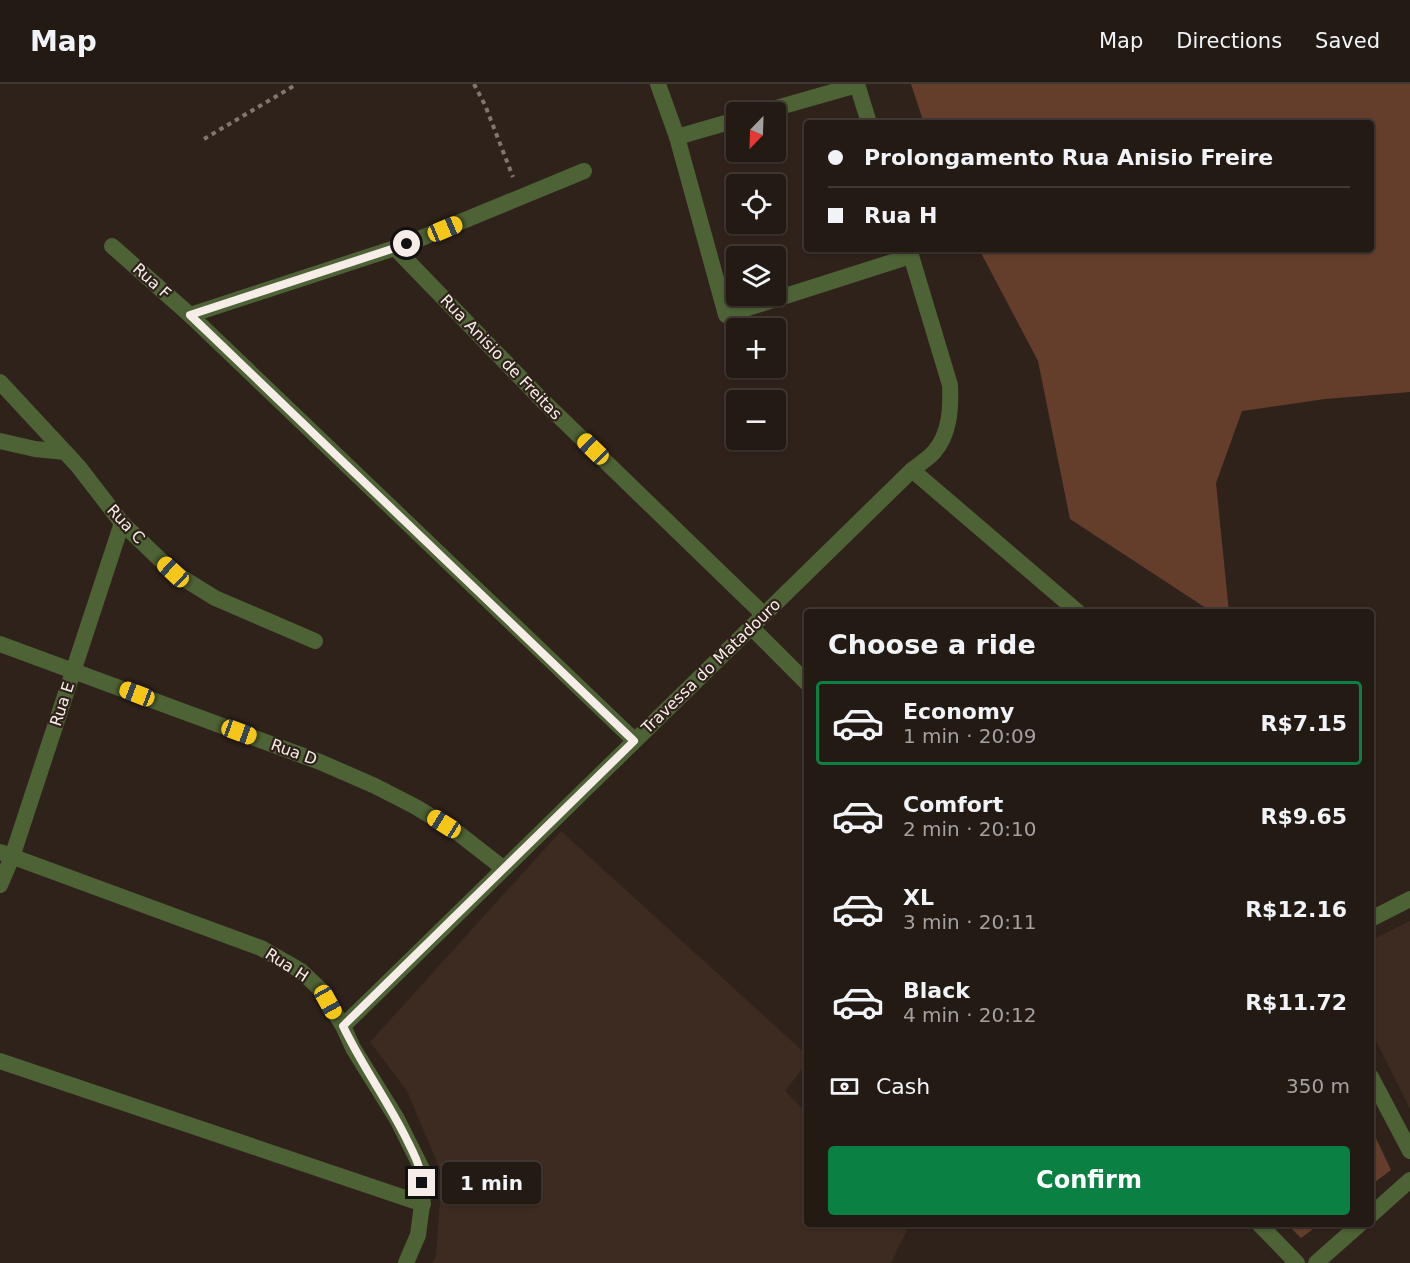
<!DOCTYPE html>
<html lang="en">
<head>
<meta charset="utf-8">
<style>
  body { margin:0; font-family:"DejaVu Sans",sans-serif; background:#2f2722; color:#f1f3f6; height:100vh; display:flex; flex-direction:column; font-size:22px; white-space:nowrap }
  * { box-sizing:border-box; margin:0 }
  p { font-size:20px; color:#a3a1a0 }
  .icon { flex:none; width:33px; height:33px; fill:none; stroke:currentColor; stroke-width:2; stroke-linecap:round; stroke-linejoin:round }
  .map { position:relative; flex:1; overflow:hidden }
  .panel { position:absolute; left:804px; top:525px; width:570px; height:618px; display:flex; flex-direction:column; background:#231a14; border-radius:6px; box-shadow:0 2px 4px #0004,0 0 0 2px #403834 }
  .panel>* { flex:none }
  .top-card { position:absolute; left:804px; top:36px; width:570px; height:132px; border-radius:6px; box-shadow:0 2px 4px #0004,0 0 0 2px #403834; display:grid; align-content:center; height:132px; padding:0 24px; background:#231a14 }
  .needle { width:39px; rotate:203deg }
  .tools { position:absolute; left:726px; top:18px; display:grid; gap:12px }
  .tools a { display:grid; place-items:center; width:60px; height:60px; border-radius:6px; background:#231a14; box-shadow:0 2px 4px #0004,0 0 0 2px #403834; font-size:30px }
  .end { position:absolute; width:27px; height:27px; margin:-14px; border:8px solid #f6ede8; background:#111; box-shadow:0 0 0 3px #111 }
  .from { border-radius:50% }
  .bubble { position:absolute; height:42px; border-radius:6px; background:#231a14; box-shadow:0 2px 4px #0004,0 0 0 2px #403834; font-size:20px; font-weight:700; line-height:42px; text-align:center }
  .car { position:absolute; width:18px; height:36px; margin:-18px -9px; border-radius:8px; box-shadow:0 0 4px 2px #0007; background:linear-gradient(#f5c518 24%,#345 0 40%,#f5c518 0 76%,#345 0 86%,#f5c518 0) }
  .top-card b { display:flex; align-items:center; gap:21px; height:57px; font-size:22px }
  .top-card b+b { border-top:2px solid #403834 }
  .top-card i { width:15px; height:15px; background:#f1f3f6 }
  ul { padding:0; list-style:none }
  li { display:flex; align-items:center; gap:18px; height:84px; margin:0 12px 9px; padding:0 12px; border:3px solid transparent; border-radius:6px }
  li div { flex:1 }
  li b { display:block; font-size:22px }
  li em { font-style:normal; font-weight:700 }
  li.active { border-color:#0b8043 }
  li>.icon { width:54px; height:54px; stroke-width:1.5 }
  h2 { padding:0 24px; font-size:27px; line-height:72px }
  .pay { display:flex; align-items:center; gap:15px; height:66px; padding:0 24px; font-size:22px }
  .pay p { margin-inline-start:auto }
  .primary-button { display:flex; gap:12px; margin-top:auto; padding:12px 24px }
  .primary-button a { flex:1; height:69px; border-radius:6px; background:#0b8043; color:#fff; font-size:24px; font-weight:700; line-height:69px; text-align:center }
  header { display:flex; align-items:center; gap:36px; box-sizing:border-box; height:84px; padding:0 30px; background:#231a14; border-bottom:2px solid #403834 }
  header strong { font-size:28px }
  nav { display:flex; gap:33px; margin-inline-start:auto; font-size:21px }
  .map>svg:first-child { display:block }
  .built { fill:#3d2a20 }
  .green { fill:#643e2b }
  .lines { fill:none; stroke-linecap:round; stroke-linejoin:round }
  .path { stroke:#817670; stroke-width:4; stroke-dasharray:4.5 4.5; stroke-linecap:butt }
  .minor { stroke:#4d6235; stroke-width:16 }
  .route { stroke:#f6ede8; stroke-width:8 }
  .labels { text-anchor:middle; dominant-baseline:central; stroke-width:4.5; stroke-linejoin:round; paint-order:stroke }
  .street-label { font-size:16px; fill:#f6ede8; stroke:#2f221b }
</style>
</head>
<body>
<header>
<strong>Map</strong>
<nav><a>Map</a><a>Directions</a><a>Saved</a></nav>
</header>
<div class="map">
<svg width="1410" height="1179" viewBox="0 0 1410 1179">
  <rect width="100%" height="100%" fill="#2f221b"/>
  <g class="built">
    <path d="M561,747l246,224v8l-22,28 22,22v111h103l-19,39h-459l4,-7 6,-82 -35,-83 -37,-49z"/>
    <path d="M1410,837v188l-39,-78v-91z"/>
  </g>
  <g class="green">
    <path d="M911,0h499v308l-85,7 -83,12 -26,72 13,129h-17l-142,-93 -32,-158 -59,-112h392v-126h-447z"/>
    <path d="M1371,1044l20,42 -20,15z"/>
    <path d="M1287,1140h33l-19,14z"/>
  </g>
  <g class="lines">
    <g class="path">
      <path d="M474,0l11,21 28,72"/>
      <path d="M204,55l93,-55"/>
    </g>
    <g class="minor">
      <path d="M658,0l19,53 49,178 185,-59"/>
      <path d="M857,0l12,39"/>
      <path d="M762,28l95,-27"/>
      <path d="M677,53l59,-17"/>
      <path d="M112,162l78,69 444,425"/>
      <path d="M395,164l147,152 222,215"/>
      <path d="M190,231l217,-71 177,-73"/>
      <path d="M0,298l78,84 44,57 51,49 42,26 100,43"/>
      <path d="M0,357l35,8 30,3"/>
      <path d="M912,386l166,142"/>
      <path d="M751,543l56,56"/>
      <path d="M0,560l320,118 55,24 41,21 42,26 45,35"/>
      <path d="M0,768l261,96 40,23 20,19 22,36 10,22 44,71 25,50 1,28 -5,38 -12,28"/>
      <path d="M0,801l12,-28 110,-334"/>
      <path d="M1371,835l39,-20"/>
      <path d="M343,942l569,-556c7,-6 16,-11 22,-18 16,-18 17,-44 16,-67l-41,-136"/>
      <path d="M0,977l423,143"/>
      <path d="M1371,993l39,74"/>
      <path d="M1371,1131l39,-35"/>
      <path d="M1259,1140l38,39"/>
      <path d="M1316,1179l44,-39"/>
    </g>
  </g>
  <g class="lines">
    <path class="route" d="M407,160l-217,71 444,426 -291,285c19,40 45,75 64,114 7,14 14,27 15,43"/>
  </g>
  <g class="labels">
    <g class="street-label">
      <text transform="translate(152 197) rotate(42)">Rua F</text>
      <text transform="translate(501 273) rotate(46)">Rua Anisio de Freitas</text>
      <text transform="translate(126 440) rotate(47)">Rua C</text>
      <text transform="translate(711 582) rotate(-44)">Travessa do Matadouro</text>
      <text transform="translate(62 620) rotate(-72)">Rua E</text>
      <text transform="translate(294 668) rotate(20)">Rua D</text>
      <text transform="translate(287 881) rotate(33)">Rua H</text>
    </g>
  </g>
</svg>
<div class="tools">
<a><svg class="needle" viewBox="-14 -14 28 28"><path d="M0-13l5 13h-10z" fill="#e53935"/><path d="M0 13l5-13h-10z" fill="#a3a1a0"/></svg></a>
<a><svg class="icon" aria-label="locate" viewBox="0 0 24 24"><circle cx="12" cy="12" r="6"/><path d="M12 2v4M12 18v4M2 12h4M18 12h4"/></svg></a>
<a><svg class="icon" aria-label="layers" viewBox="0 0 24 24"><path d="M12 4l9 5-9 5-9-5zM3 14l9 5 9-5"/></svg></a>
<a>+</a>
<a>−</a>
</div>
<i class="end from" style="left:407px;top:160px"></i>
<i class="end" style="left:422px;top:1099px"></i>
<div class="bubble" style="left:442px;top:1078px;width:99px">1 min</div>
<i class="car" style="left:445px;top:145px;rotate:67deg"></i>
<i class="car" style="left:593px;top:365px;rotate:314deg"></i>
<i class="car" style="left:173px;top:488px;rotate:313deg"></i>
<i class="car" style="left:137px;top:610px;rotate:291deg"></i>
<i class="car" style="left:239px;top:648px;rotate:110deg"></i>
<i class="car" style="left:444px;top:740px;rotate:302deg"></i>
<i class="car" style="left:328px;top:918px;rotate:151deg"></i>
<div class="top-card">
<b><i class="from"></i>Prolongamento Rua Anisio Freire</b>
<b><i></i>Rua H</b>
</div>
<section class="panel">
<h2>Choose a ride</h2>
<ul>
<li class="active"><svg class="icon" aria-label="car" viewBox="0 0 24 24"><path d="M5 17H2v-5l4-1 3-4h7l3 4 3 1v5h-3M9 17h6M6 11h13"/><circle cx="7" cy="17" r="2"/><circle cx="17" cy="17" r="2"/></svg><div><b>Economy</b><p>1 min · 20:09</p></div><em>R$7.15</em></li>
<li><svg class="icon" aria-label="car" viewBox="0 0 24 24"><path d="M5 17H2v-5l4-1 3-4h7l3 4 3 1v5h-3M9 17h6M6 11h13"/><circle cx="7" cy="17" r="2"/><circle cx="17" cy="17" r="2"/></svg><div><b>Comfort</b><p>2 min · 20:10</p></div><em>R$9.65</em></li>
<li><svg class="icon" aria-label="car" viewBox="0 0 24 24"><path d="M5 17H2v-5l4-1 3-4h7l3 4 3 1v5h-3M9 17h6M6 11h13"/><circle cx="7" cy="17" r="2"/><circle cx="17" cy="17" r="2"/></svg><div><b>XL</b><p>3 min · 20:11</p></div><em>R$12.16</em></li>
<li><svg class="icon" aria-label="car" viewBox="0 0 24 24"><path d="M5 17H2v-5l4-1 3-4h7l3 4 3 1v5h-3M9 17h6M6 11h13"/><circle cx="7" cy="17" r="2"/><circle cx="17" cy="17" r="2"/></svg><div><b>Black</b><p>4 min · 20:12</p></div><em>R$11.72</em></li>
</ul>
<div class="pay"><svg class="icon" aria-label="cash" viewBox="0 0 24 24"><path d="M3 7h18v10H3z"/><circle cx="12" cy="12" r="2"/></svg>Cash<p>350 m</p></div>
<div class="primary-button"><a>Confirm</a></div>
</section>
</div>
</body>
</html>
